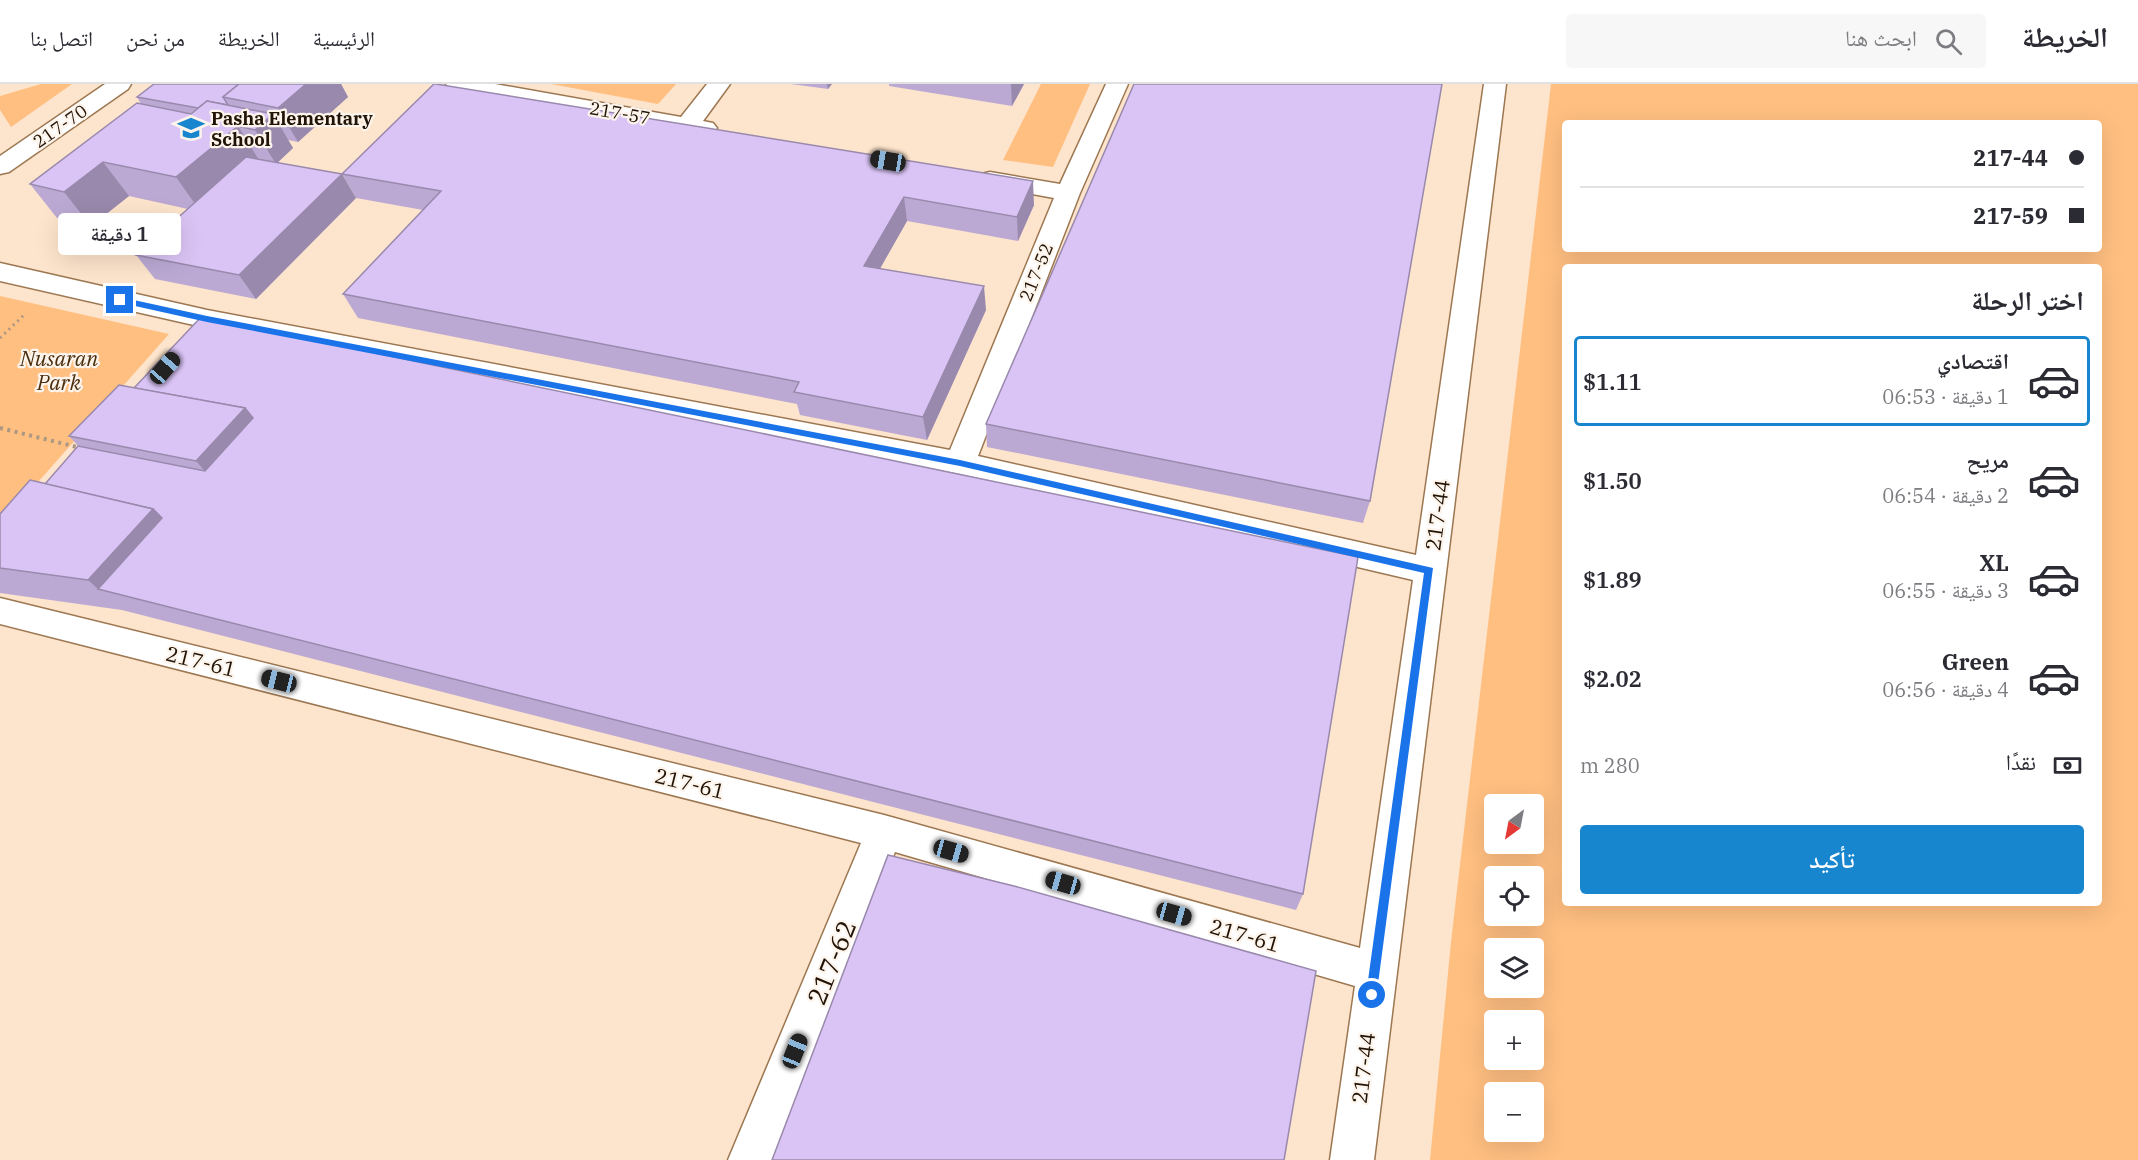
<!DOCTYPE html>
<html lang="ar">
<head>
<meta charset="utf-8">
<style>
  body { margin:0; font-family:"IBM Plex Serif","Noto Naskh Arabic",serif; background:#f7f7f7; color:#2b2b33; direction:rtl; height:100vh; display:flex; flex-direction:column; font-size:22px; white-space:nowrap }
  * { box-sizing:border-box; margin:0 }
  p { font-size:20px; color:#7c7c81 }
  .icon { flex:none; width:33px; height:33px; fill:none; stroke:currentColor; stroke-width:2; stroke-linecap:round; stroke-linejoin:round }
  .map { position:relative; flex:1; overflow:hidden; direction:ltr }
  .details { position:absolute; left:1562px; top:180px; width:540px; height:642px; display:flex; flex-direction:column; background:#fff; border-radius:6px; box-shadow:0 6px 24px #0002; direction:rtl }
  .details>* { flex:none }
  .top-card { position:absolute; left:1562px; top:36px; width:540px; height:132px; border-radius:6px; box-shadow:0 6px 24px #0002; direction:rtl; display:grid; align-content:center; height:132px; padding:0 18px; background:#fff }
  .needle { width:39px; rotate:212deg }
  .buttons { position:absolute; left:1484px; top:710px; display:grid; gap:12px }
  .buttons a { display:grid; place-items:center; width:60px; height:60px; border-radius:6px; background:#fff; box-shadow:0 6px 24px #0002; font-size:30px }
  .end { position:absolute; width:27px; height:27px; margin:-14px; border:8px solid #1a73e8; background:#fff; box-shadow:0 0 0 3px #fff }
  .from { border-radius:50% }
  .bubble { position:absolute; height:42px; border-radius:6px; background:#fff; box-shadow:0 6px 24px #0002; font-size:20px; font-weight:600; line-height:42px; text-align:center; direction:rtl }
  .car { position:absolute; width:18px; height:36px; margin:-18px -9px; border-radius:8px; box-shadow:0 0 4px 2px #0007; background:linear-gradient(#222 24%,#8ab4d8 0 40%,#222 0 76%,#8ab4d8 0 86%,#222 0) }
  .top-card b { display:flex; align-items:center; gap:21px; height:57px; font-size:22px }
  .top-card b+b { border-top:2px solid #e1e1e2 }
  .top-card i { width:15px; height:15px; background:#2b2b33 }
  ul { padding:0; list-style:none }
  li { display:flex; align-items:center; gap:18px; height:90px; margin:0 12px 9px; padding:0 6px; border:3px solid transparent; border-radius:6px }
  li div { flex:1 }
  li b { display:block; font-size:22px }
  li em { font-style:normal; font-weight:600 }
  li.on { border-color:#1786cf }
  li>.icon { width:54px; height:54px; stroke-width:1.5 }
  h2 { padding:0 18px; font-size:27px; line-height:72px }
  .pay { display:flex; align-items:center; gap:15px; height:66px; padding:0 18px; font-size:22px }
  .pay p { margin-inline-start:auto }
  .primary-button { display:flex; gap:12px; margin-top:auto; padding:12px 18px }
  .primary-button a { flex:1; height:69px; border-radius:6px; background:#1786cf; color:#fff; font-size:24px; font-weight:600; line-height:69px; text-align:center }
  header { display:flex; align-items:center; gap:36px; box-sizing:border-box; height:84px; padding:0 30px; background:#fff; border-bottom:2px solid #e1e1e2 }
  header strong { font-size:28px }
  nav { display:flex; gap:33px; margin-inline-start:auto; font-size:21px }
  .search { width:420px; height:54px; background:#f7f7f7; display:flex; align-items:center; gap:15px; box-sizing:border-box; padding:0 21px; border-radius:6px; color:#7c7c81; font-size:22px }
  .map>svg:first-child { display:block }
  .green { fill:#ffbf81; fill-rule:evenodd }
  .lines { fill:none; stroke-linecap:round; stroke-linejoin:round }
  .minor-casing { stroke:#9c7751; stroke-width:3 }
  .path-far1 { stroke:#ac9782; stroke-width:3; stroke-dasharray:2 4; stroke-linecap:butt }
  .path { stroke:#ac9782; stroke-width:4; stroke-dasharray:3 4.5; stroke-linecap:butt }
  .minor { fill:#fff; fill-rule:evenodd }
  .wall { fill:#bba9d3 }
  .shaded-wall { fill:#9989ac }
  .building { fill:#dac4f5; stroke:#9989ac; stroke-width:1.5 }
  .route { fill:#1a73e8 }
  .labels { text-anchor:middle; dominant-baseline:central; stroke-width:4.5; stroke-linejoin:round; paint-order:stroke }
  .far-street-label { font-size:18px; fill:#211305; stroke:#fdf4ec }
  .far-poi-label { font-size:18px; font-weight:bold; fill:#211305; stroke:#fdf4ec; text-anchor:start }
  .park-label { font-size:21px; font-style:italic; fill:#4a2d0d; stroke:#fdf4ec }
  .street-label { font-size:21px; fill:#211305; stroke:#fdf4ec }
  .near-street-label { font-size:26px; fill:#211305; stroke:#fdf4ec }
</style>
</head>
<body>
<header>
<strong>الخريطة</strong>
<div class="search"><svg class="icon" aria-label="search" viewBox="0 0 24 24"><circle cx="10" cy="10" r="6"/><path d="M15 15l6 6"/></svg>ابحث هنا</div>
<nav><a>الرئيسية</a><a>الخريطة</a><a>من نحن</a><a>اتصل بنا</a></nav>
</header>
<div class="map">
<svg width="2138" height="1076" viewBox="0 0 2138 1076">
  <rect width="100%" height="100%" fill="#fde4cc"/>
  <g class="green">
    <path d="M41,0h31l-61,43 -11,-17v-14z"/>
    <path d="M551,0h125l-18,20z"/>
    <path d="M1041,0h49l-37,83 -50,-7z"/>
    <path d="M1551,0h587v1076h-708l21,-218zM1564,39h534v126h-534zM1564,183h534v636h-534zM1494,720h39v39h-39zM1494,792h39v39h-39zM1494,864h39v39h-39zM1494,936h39v39h-39zM1494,1008h39v39h-39z"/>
    <path d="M0,212l169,38 -169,191z"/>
  </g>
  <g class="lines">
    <g class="minor-casing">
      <g id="minor">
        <path d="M105,0h26l-3,5 -119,83 -9,2v-18z"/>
        <path d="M446,0h49l186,33 26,-33h23l-27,37 10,2 4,5 -4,5 -8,2 -248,-44 -8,-2z"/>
        <path d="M1106,0h22l-48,109 -102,263 438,99 68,-471h22l-132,1076h-44l25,-174 -460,-134 -123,308h-44l133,-317 -861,-219v-26l884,217 476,133 53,-368 -453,-106 -753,-146 -207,-47v-18l207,47 743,140 104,-252 -64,-12 -9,-2 -3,-5 3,-5 9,-2 70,12z"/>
      </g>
    </g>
    <path class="path-far1" d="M0,254l26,-25"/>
    <path class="path" d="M0,344l81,20"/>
    <use href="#minor" class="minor"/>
  </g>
  <g class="wall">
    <path d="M154,0h187l7,13 -50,45 -10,-2 5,8 -16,15 79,35 -100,101 -101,-20 -19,-24 52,-46 -59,-13 -38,30 -34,-8 -27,-34 111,-80 -4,-7z"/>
    <path d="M434,0l600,121 -16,36 -111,-20 -27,47 106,42 -59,130 -127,-25 -3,-11 -439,-86 -15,-24 80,-84 -67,-12 -14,-24z"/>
    <path d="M791,0h41l-4,5z"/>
    <path d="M889,0h135l-12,22 -123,-20z"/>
    <path d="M119,301l1184,509 -7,16 -1174,-300 -122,-17v-79l45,-30 33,-38 -9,-10z"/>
    <path d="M986,340l384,77 -7,22 -376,-76z"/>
  </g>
  <g class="shaded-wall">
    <path d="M306,0h35l7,13 -50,45 -20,-34z"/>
    <path d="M827,0h5l-4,5z"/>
    <path d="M1011,0h13l-12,22z"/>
    <path d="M273,30l20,34 -17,16 -21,-34z"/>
    <path d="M238,42l21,34 -59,51 -24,-34z"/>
    <path d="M103,78l26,34 -38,30 -27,-34z"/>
    <path d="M342,90l14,24 -100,101 -17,-24z"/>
    <path d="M1033,97l1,24 -16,36 -1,-24z"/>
    <path d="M904,113l3,24 -39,69 -4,-24z"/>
    <path d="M984,202l2,24 -59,130 -4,-23z"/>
    <path d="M245,324l26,33 -46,53 -29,-33z"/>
    <path d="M153,425l31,31 -86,49 -10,-9z"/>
  </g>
  <g class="building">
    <path d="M154,0h85l-16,13 5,8 -21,-4 -9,7 -61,-11z"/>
    <path d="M239,0h67l-28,24 -55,-11z"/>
    <path d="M434,0h2l597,97 -16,36 -113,-20 -40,69 120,20 -61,131 -129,-25 5,-10 -456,-88 98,-103 -99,-17z"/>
    <path d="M1134,0h308l-72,417 -384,-77z"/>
    <path d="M207,17l66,13 -18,16 -17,-4 -62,51 -73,-15 -39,30 -34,-8 107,-81 54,11z"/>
    <path d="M246,73l96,17 -103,101 -103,-20z"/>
    <path d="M201,233l1157,240 -55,337 -1205,-305 64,-71 -9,-9 -108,-25 33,-38 127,25 48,-53 -8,-10 -111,-20z"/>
    <path d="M119,301l126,23 -49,53 -127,-25z"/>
    <path d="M30,396l123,29 -65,71 -88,-12v-54z"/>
    <path d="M888,771l126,31 302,85 -32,189h-512z"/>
  </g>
  <path class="route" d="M120,213l87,19 753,144 473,108 -57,431 -4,2 -6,-6 58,-422 -464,-107 -753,-144 -90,-20 -1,-2z"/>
  <defs>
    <g id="school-bare" transform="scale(2.07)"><path d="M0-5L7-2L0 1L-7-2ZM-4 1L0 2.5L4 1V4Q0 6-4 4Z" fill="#1786cf" stroke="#fdf4ec" stroke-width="2.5" paint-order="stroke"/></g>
  </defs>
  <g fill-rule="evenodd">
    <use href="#school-bare" x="191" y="44"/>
  </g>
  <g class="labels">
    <g class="far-street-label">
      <text transform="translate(620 29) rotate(10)">217-57</text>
      <text transform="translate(60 42) rotate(-35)">217-70</text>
      <text transform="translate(1036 188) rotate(-68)">217-52</text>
    </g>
    <g class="far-poi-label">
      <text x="211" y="34">Pasha Elementary<tspan x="211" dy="21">School</tspan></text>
    </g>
    <g class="park-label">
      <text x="59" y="274">Nusaran<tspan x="59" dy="24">Park</tspan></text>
    </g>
    <g class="street-label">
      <text transform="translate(1437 431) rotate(-82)">217-44</text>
      <text transform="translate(201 577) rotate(14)">217-61</text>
      <text transform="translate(690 699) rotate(14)">217-61</text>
      <text transform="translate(1245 851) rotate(16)">217-61</text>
      <text transform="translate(1363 984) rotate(-83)">217-44</text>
    </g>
    <g class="near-street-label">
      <text transform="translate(831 878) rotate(-68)">217-62</text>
    </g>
  </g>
</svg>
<div class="buttons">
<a><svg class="needle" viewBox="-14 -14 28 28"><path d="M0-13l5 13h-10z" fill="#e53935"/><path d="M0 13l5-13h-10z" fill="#7c7c81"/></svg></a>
<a><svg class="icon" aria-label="locate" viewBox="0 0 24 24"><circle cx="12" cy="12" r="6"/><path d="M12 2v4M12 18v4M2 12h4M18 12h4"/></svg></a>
<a><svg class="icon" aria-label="layers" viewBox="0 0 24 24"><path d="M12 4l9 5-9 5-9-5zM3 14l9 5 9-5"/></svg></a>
<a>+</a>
<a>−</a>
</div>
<i class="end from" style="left:1372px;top:911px"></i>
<i class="end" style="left:120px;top:216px"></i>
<div class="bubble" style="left:58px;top:129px;width:123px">1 دقيقة</div>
<i class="car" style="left:888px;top:77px;rotate:280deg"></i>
<i class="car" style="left:165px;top:284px;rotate:41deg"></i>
<i class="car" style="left:279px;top:597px;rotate:284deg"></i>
<i class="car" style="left:951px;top:767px;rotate:106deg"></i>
<i class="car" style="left:1063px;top:799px;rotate:286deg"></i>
<i class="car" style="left:1174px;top:830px;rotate:106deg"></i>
<i class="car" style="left:795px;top:967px;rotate:22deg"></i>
<div class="top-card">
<b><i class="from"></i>217-44</b>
<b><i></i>217-59</b>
</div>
<section class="details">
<h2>اختر الرحلة</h2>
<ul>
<li class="on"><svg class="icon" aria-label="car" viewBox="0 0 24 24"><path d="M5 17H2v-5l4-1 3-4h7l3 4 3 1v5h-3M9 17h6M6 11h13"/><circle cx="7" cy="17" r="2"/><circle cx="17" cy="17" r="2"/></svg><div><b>اقتصادي</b><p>1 دقيقة · 06:53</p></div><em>$1.11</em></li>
<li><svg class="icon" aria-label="car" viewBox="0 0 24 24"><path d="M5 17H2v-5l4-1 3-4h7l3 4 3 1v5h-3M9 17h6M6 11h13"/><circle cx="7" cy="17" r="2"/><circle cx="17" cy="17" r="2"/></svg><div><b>مريح</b><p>2 دقيقة · 06:54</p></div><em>$1.50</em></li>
<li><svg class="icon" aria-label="car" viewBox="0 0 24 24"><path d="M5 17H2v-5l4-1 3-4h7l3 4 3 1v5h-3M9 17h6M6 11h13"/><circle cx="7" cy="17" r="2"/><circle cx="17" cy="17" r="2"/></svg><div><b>XL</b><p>3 دقيقة · 06:55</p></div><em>$1.89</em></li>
<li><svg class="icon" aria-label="car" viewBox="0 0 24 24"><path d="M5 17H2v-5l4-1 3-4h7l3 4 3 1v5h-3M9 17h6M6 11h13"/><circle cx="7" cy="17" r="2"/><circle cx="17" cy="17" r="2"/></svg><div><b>Green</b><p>4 دقيقة · 06:56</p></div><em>$2.02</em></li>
</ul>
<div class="pay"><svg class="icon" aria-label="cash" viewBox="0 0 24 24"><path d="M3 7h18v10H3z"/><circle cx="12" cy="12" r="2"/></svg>نقدًا<p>280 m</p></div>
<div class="primary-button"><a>تأكيد</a></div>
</section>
</div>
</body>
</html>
